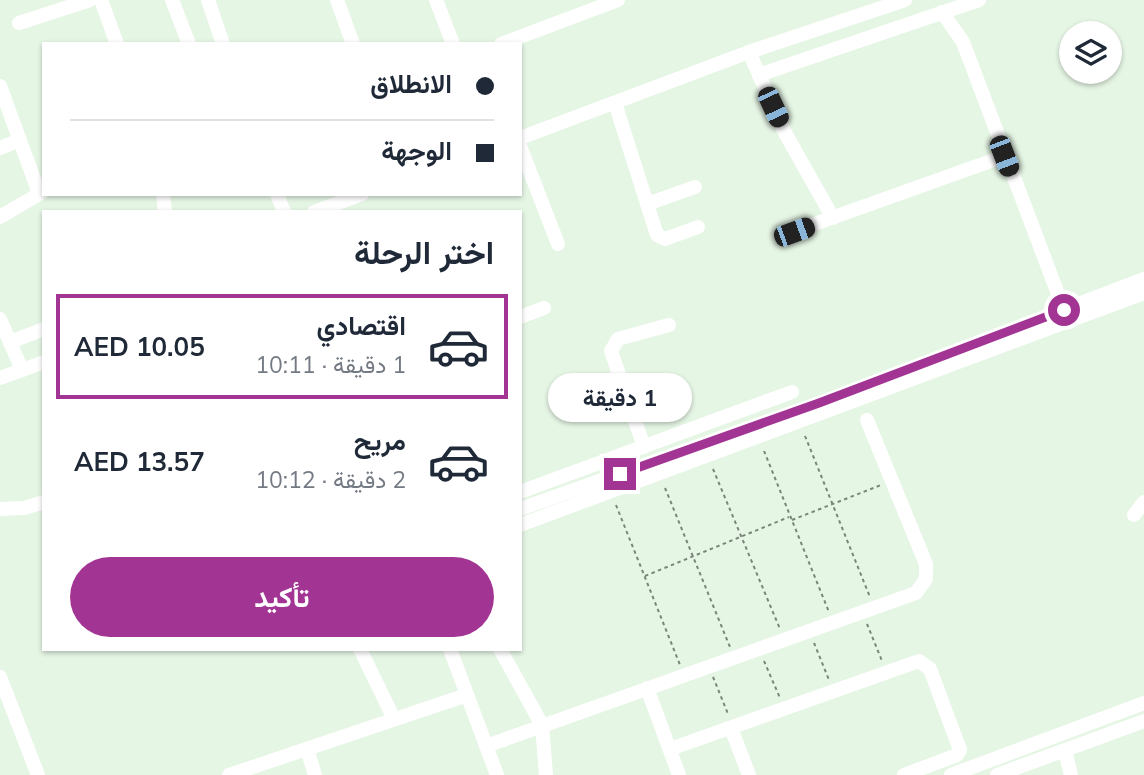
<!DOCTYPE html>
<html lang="ar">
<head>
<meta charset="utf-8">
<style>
  body { margin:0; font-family:Mulish,Vazirmatn,sans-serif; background:#f2f2f3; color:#1f2937; direction:rtl; height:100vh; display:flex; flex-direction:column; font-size:26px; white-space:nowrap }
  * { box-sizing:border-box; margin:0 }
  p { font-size:23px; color:#747a83 }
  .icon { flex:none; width:38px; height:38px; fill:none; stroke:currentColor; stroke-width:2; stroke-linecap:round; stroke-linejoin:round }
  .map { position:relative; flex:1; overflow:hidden; direction:ltr }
  .sheet { position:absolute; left:42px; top:210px; width:480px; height:441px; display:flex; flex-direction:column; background:#fff; border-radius:0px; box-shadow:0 2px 5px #0004; direction:rtl }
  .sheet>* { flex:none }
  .guide { position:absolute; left:42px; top:42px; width:480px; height:154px; border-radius:0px; box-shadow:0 2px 5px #0004; direction:rtl; display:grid; align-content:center; height:154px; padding:0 28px; background:#fff }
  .controls { position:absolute; left:1059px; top:21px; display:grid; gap:14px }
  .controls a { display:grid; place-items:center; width:63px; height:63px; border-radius:50%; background:#fff; box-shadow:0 2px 5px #0004; font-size:35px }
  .end { position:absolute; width:32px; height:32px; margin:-16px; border:9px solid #a23493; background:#fff; box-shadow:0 0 0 4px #fff }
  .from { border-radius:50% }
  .bubble { position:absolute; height:49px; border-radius:24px; background:#fff; box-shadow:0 2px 5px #0004; font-size:23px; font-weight:700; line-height:49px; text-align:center; direction:rtl }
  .car { position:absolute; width:21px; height:42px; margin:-21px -10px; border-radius:9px; box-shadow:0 0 5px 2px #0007; background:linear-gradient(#222 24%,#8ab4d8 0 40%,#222 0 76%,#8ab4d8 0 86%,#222 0) }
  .guide b { display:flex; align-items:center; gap:24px; height:66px; font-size:26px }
  .guide b+b { border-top:2px solid #e0e1e3 }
  .guide i { width:18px; height:18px; background:#1f2937 }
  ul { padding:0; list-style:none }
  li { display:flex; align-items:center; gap:21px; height:105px; margin:0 14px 10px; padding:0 14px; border:4px solid transparent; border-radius:0px }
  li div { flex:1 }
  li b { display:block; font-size:26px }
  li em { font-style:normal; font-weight:700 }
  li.current { border-color:#a23493 }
  li>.icon { width:63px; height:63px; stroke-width:1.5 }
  h2 { padding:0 28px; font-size:32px; line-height:84px }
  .cta { display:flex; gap:14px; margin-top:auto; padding:14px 28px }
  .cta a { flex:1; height:80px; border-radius:42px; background:#a23493; color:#fff; font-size:28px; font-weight:700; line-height:80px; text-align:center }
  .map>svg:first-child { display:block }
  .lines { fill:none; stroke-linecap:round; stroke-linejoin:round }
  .path { stroke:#7b867b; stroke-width:2; stroke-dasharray:3.5 3.5; stroke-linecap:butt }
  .minor { stroke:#fff; stroke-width:14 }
  .route { stroke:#a23493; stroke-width:9 }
</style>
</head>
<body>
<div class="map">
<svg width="1144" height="775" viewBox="0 0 1144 775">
  <rect width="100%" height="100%" fill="#e6f6e5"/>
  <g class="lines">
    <g class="path">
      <path d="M805,436l65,161"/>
      <path d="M764,451l65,161"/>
      <path d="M713,469l67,160"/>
      <path d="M665,488l65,159"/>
      <path d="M616,505l64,160"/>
      <path d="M792,520l89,-35"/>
      <path d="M645,576l144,-59"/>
      <path d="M867,624l15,37"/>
      <path d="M814,643l15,37"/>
      <path d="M764,661l16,37"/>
      <path d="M713,677l15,37"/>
    </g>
    <g class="minor">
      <path d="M101,0l16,44"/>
      <path d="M172,0l17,44"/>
      <path d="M208,0l15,44"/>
      <path d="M337,0l16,44"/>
      <path d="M436,0l17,44"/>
      <path d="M942,12l21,30 101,268"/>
      <path d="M19,23l71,-23"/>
      <path d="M501,44l117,-44"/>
      <path d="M749,52l35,79 49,87"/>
      <path d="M759,75l220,-75"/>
      <path d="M0,86l39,107"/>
      <path d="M615,103l42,132 8,4 33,-12"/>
      <path d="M520,138l229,-86 156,-52"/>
      <path d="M520,146l38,98"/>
      <path d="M0,148l20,-8"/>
      <path d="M163,194l2,18"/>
      <path d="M277,194l7,18"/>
      <path d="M647,204l48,-17"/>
      <path d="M314,212l48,-18"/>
      <path d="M0,217l44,-26"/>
      <path d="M795,231l210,-75"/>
      <path d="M520,317l24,-9"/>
      <path d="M0,319l22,51"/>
      <path d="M10,342l34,-13"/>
      <path d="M0,378l44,-16"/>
      <path d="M644,447l-33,-96 7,-12 51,-14"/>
      <path d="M520,492l272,-100"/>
      <path d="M0,509l24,-1 20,-6"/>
      <path d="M520,509l299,-106 325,-124"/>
      <path d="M1134,515l10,-13"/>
      <path d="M520,525l624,-232"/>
      <path d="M360,649l34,70"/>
      <path d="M450,649l47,126"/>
      <path d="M500,649l42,76 4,50"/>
      <path d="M0,677l38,98"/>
      <path d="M647,688l32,87"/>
      <path d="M731,728l18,47"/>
      <path d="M486,746l430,-153 10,-14v-15l-59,-144"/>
      <path d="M307,749l8,26"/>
      <path d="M670,749l249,-88 11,8 30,81 -3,5 -53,20"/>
      <path d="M1065,750l6,25"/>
      <path d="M229,775l238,-80"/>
      <path d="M951,775l193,-72"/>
      <path d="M997,775l147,-54"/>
    </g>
  </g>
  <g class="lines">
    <path class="route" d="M620,474l199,-71 245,-93"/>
  </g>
</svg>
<div class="controls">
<a><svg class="icon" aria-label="layers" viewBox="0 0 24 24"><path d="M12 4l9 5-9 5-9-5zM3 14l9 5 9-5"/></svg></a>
</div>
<i class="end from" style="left:1064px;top:310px"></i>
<i class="end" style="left:620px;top:474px"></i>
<div class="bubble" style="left:548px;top:373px;width:144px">1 دقيقة</div>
<i class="car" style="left:773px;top:107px;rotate:155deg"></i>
<i class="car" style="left:1004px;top:156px;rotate:159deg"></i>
<i class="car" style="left:794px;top:232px;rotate:70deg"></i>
<div class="guide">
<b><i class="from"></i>الانطلاق</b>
<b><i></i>الوجهة</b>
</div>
<section class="sheet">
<h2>اختر الرحلة</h2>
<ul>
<li class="current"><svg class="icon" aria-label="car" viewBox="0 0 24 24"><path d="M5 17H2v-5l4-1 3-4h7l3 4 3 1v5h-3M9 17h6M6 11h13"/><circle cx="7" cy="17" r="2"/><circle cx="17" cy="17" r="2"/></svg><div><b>اقتصادي</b><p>1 دقيقة · 10:11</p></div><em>AED 10.05</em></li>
<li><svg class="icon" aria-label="car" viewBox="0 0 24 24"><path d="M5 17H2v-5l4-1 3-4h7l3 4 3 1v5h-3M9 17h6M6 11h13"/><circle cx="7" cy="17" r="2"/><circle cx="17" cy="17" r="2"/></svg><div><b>مريح</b><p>2 دقيقة · 10:12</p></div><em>AED 13.57</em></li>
</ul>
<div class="cta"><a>تأكيد</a></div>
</section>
</div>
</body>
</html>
